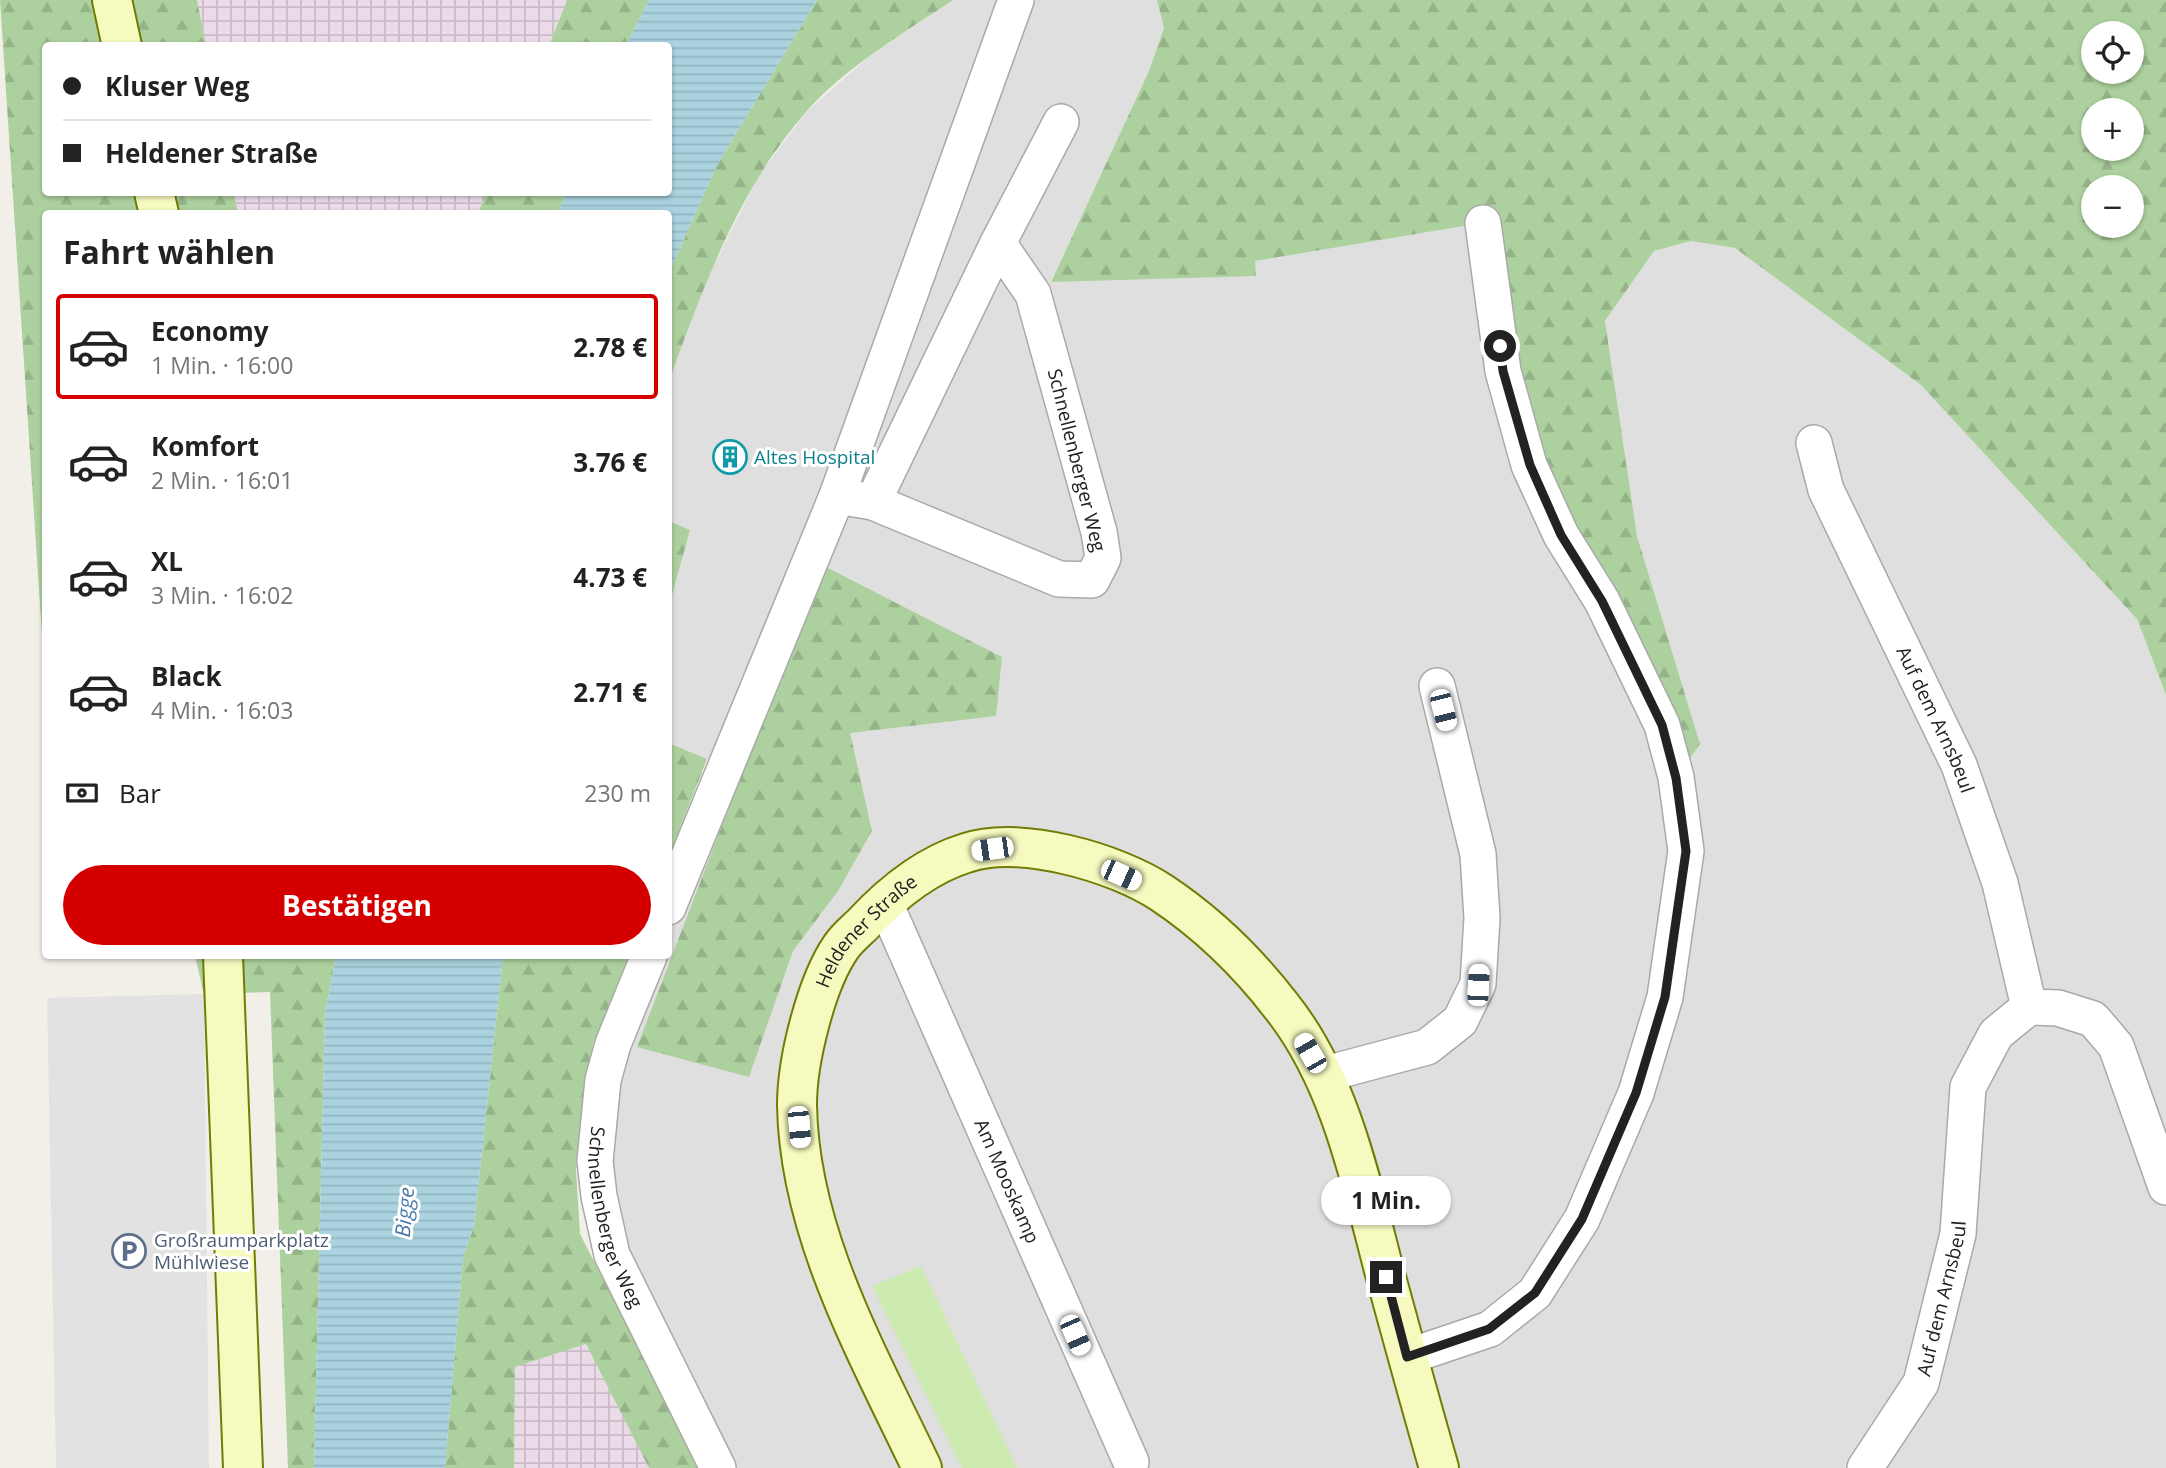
<!DOCTYPE html>
<html lang="de">
<head>
<meta charset="utf-8">
<style>
  body { margin:0; font-family:"Open Sans",sans-serif; background:#f6f6f6; color:#222; height:100vh; display:flex; flex-direction:column; font-size:26px; white-space:nowrap }
  * { box-sizing:border-box; margin:0 }
  p { font-size:23px; color:#767676 }
  .icon { flex:none; width:38px; height:38px; fill:none; stroke:currentColor; stroke-width:2; stroke-linecap:round; stroke-linejoin:round }
  .map { position:relative; flex:1; overflow:hidden }
  .sheet { position:absolute; left:42px; top:210px; width:630px; height:749px; display:flex; flex-direction:column; background:#fff; border-radius:7px; box-shadow:0 2px 5px #0004 }
  .sheet>* { flex:none }
  .banner { position:absolute; left:42px; top:42px; width:630px; height:154px; border-radius:7px; box-shadow:0 2px 5px #0004; display:grid; align-content:center; height:154px; padding:0 21px; background:#fff }
  .fabs { position:absolute; left:2081px; top:21px; display:grid; gap:14px }
  .fabs a { display:grid; place-items:center; width:63px; height:63px; border-radius:50%; background:#fff; box-shadow:0 2px 5px #0004; font-size:35px }
  .end { position:absolute; width:32px; height:32px; margin:-16px; border:9px solid #222; background:#fff; box-shadow:0 0 0 4px #fff }
  .from { border-radius:50% }
  .bubble { position:absolute; height:49px; border-radius:24px; background:#fff; box-shadow:0 2px 5px #0004; font-size:23px; font-weight:700; line-height:49px; text-align:center }
  .car { position:absolute; width:21px; height:42px; margin:-21px -10px; border-radius:9px; box-shadow:0 0 5px 2px #0007; background:linear-gradient(#fff 24%,#345 0 40%,#fff 0 76%,#345 0 86%,#fff 0) }
  .banner b { display:flex; align-items:center; gap:24px; height:66px; font-size:26px }
  .banner b+b { border-top:2px solid #e0e0e0 }
  .banner i { width:18px; height:18px; background:#222 }
  ul { padding:0; list-style:none }
  li { display:flex; align-items:center; gap:21px; height:105px; margin:0 14px 10px; padding:0 7px; border:4px solid transparent; border-radius:7px }
  li div { flex:1 }
  li b { display:block; font-size:26px }
  li em { font-style:normal; font-weight:700 }
  li.on { border-color:#d40000 }
  li>.icon { width:63px; height:63px; stroke-width:1.5 }
  h2 { padding:0 21px; font-size:32px; line-height:84px }
  .pay { display:flex; align-items:center; gap:18px; height:77px; padding:0 21px; font-size:26px }
  .pay p { margin-inline-start:auto }
  .primary-button { display:flex; gap:14px; margin-top:auto; padding:14px 21px }
  .primary-button a { flex:1; height:80px; border-radius:42px; background:#d40000; color:#fff; font-size:28px; font-weight:700; line-height:80px; text-align:center }
  .map>svg:first-child { display:block }
  .residential { fill:#e0dfdf }
  .industrial { fill:url(#industrial-grid) }
  .grass { fill:#cdebb0 }
  .forest { fill:url(#forest-firs); fill-rule:evenodd }
  .parking { fill:#e2e2e2 }
  .water { fill:url(#water-rules) }
  .lines { fill:none; stroke-linecap:round; stroke-linejoin:round }
  .street-casing { stroke:#a9a9a9; stroke-width:38 }
  .secondary-casing { stroke:#707d05; stroke-width:42 }
  .street { stroke:#fff; stroke-width:35 }
  .secondary { stroke:#f7fabf; stroke-width:38 }
  .route { stroke:#222; stroke-width:9 }
  .labels { text-anchor:middle; dominant-baseline:central; stroke-width:6; stroke-linejoin:round; paint-order:stroke }
  .culture-label { font-size:19px; fill:#0d838f; stroke:#fff; text-anchor:start }
  .street-label { font-size:19px; fill:#222; stroke:#fff }
  .service-label { font-size:19px; fill:#4e5e75; stroke:#fff; text-anchor:start }
  .water-label { font-size:21px; font-style:italic; fill:#4a7aab; stroke:#fff }
</style>
</head>
<body>
<div class="map">
<svg width="2166" height="1468" viewBox="0 0 2166 1468">
  <defs>
    <pattern id="industrial-grid" width="8" height="8" patternUnits="userSpaceOnUse" patternTransform="scale(1.75)"><rect width="8" height="8" fill="#ebdbe8"/><path d="M0 4h8M4 0v8" fill="none" stroke="#c9bcc7"/></pattern>
    <pattern id="forest-firs" width="22" height="20" patternUnits="userSpaceOnUse" patternTransform="scale(1.75)"><rect width="22" height="20" fill="#add19e"/><path d="M5 1l3.5 6h-7zM16 11l3.5 6h-7z" fill="#95b388"/></pattern>
    <pattern id="water-rules" width="6" height="5" patternUnits="userSpaceOnUse" patternTransform="scale(1.75)"><rect width="6" height="5" fill="#aad3df"/><path d="M0 2.5h6" fill="none" stroke="#92b5bf"/></pattern>
  </defs>
  <rect width="100%" height="100%" fill="#f2efe9"/>
  <path class="residential" d="M953,0h204l7,28 -15,43 -98,210 205,-6 -2,-14 229,-38 217,521 -63,-208 -32,-215 49,-70 37,-10 44,7 186,137 216,234 29,76v773h-1448l-94,-187 -29,-120 54,-205h19l1,-49 55,-141 -55,-23v-137l20,-75 -20,-10v-139l33,-93 56,-112 48,-65 65,-57z"/>
  <g class="industrial">
    <path d="M197,0h370l-18,46 -343,-1z"/>
    <path d="M234,193h252l-8,21 -240,-1z"/>
    <path d="M586,1344l63,124h-135l1,-101z"/>
  </g>
  <path class="grass" d="M921,1266l96,202h-55l-90,-182z"/>
  <g class="forest">
    <path d="M0,0h197l9,45 -160,1v146l188,1 4,20 -192,1 -1,422 -3,-1z"/>
    <path d="M567,0h82l-23,45 -77,1z"/>
    <path d="M817,0h136c-49,33 -109,68 -148,113 -66,76 -103,176 -136,269v-109l48,-108z"/>
    <path d="M1157,0h1009v695l-29,-76 -216,-234 -186,-137 -44,-7 -37,10 -49,70 32,215 63,208 -24,33 -115,-242 -79,-312 -227,38 1,15 -205,6 98,-211 15,-43zM2093,33h39v39h-39zM2093,110h39v39h-39zM2093,187h39v39h-39z"/>
    <path d="M486,193l1,-1 79,1 -8,20h-80z"/>
    <path d="M669,521l21,9 -21,76z"/>
    <path d="M822,565l180,92 -6,59 -146,17 22,98 -34,60 -45,60 -44,126 -112,-30z"/>
    <path d="M669,743l38,16 -38,97z"/>
    <path d="M195,956h141l-11,56 -11,456h-26l-18,-476 -66,2z"/>
    <path d="M503,956h126l-36,88 -17,126 4,64 120,234h-51l-63,-124 -71,23 -1,101h-69l18,-211 11,-31z"/>
  </g>
  <path class="parking" d="M204,994l5,474h-153l-9,-470z"/>
  <g class="water">
    <path d="M649,0h168l-100,165 -48,108 -1,-59 -110,-1 8,-20 102,-1v-146l-42,-1z"/>
    <path d="M336,956h167l-29,270 -11,31 -18,211h-131l11,-456z"/>
  </g>
  <g class="lines">
    <g class="street-casing">
      <g id="street">
        <path id="s1" d="M1814,443l12,47 133,275 41,118 29,124"/>
        <path d="M837,496l36,6 186,77 33,1 11,-22 -4,-26 -66,-238 -35,-51"/>
        <path d="M873,502l125,-259 63,-121"/>
        <path id="s2" d="M884,901l247,561"/>
        <path d="M668,907l169,-411 179,-496"/>
        <path id="s3" d="M649,956l-36,88 -10,36 -8,81 4,35 13,59 106,213"/>
        <path d="M1322,1075l105,-28 33,-26 18,-37 4,-66 -4,-64 -41,-168"/>
        <path d="M1407,1357l83,-28 45,-36 47,-74 54,-126 29,-96 21,-146 -10,-74 -14,-52 -60,-124 -41,-66 -32,-70 -26,-94 -20,-148"/>
        <path id="s4" d="M1865,1468l56,-85 37,-149 10,-147 28,-53 33,-27 29,1 35,11 23,27 50,141"/>
      </g>
    </g>
    <g class="secondary-casing">
      <g id="secondary">
        <path d="M112,0l10,46"/>
        <path d="M154,192l5,22"/>
        <path d="M223,956l20,512"/>
        <path id="s5" d="M922,1468c-54,-114 -123,-234 -125,-363 0,-44 19,-122 44,-158 6,-9 15,-16 22,-23 28,-30 64,-59 103,-71 54,-18 149,9 196,40 45,30 87,71 120,114 58,73 79,175 102,263 18,66 36,132 55,198"/>
      </g>
    </g>
    <use href="#street" class="street"/>
    <use href="#secondary" class="secondary"/>
  </g>
  <g class="lines">
    <path class="route" d="M1386,1277l21,80 82,-28 46,-36 47,-74 54,-126 29,-96 21,-146 -10,-73 -14,-53 -60,-124 -41,-66 -31,-70 -27,-94 -3,-25"/>
  </g>
  <defs>
    <g id="building-ring" transform="scale(1.75)"><circle r="9.5" fill="#fff" stroke="#0f9aa8" stroke-width="1.5"/><path d="M-4-6H4V6H1V3H-1V6H-4ZM-2.5-4.3h1.7v1.8h-1.7ZM.8-4.3h1.7v1.8H.8ZM-2.5-1h1.7V.8h-1.7ZM.8-1h1.7V.8H.8Z" fill="#0f9aa8"/></g>
    <g id="parking-ring" transform="scale(1.75)"><circle r="9.5" fill="#fff" stroke="#5c6f8a" stroke-width="1.5"/><path d="M-3.5-5.5H1a3.5 3.5 0 0 1 0 7H-1V5.5H-3.5ZM-1-3.4V-.6H.8a1.4 1.4 0 0 0 0-2.8Z" fill="#5c6f8a"/></g>
  </defs>
  <g fill-rule="evenodd">
    <use href="#building-ring" x="730" y="457"/>
    <use href="#parking-ring" x="129" y="1251"/>
  </g>
  <g class="labels">
    <g class="culture-label">
      <text x="754" y="457">Altes Hospital</text>
    </g>
    <g class="street-label">
      <text transform="translate(1077 460) rotate(76)">Schnellenberger Weg</text>
      <text stroke="none"><textPath href="#s1" startOffset="303">Auf dem Arnsbeul</textPath></text>
      <text stroke="none"><textPath href="#s5" startOffset="581">Heldener Straße</textPath></text>
      <text stroke="none"><textPath href="#s2" startOffset="306">Am Mooskamp</textPath></text>
      <text stroke="none"><textPath href="#s3" startOffset="273">Schnellenberger Weg</textPath></text>
      <text stroke="none"><textPath href="#s4" startOffset="189">Auf dem Arnsbeul</textPath></text>
    </g>
    <g class="service-label">
      <text x="154" y="1240">Großraumparkplatz<tspan x="154" dy="22">Mühlwiese</tspan></text>
    </g>
    <g class="water-label">
      <text transform="translate(404 1212) rotate(-85)">Bigge</text>
    </g>
  </g>
</svg>
<div class="fabs">
<a><svg class="icon" aria-label="locate" viewBox="0 0 24 24"><circle cx="12" cy="12" r="6"/><path d="M12 2v4M12 18v4M2 12h4M18 12h4"/></svg></a>
<a>+</a>
<a>−</a>
</div>
<i class="end from" style="left:1500px;top:346px"></i>
<i class="end" style="left:1386px;top:1277px"></i>
<div class="bubble" style="left:1321px;top:1176px;width:130px">1 Min.</div>
<i class="car" style="left:1443px;top:710px;rotate:166deg"></i>
<i class="car" style="left:992px;top:849px;rotate:262deg"></i>
<i class="car" style="left:1121px;top:875px;rotate:114deg"></i>
<i class="car" style="left:1478px;top:985px;rotate:3deg"></i>
<i class="car" style="left:1310px;top:1053px;rotate:330deg"></i>
<i class="car" style="left:799px;top:1127px;rotate:175deg"></i>
<i class="car" style="left:1075px;top:1335px;rotate:156deg"></i>
<div class="banner">
<b><i class="from"></i>Kluser Weg</b>
<b><i></i>Heldener Straße</b>
</div>
<section class="sheet">
<h2>Fahrt wählen</h2>
<ul>
<li class="on"><svg class="icon" aria-label="car" viewBox="0 0 24 24"><path d="M5 17H2v-5l4-1 3-4h7l3 4 3 1v5h-3M9 17h6M6 11h13"/><circle cx="7" cy="17" r="2"/><circle cx="17" cy="17" r="2"/></svg><div><b>Economy</b><p>1 Min. · 16:00</p></div><em>2.78 €</em></li>
<li><svg class="icon" aria-label="car" viewBox="0 0 24 24"><path d="M5 17H2v-5l4-1 3-4h7l3 4 3 1v5h-3M9 17h6M6 11h13"/><circle cx="7" cy="17" r="2"/><circle cx="17" cy="17" r="2"/></svg><div><b>Komfort</b><p>2 Min. · 16:01</p></div><em>3.76 €</em></li>
<li><svg class="icon" aria-label="car" viewBox="0 0 24 24"><path d="M5 17H2v-5l4-1 3-4h7l3 4 3 1v5h-3M9 17h6M6 11h13"/><circle cx="7" cy="17" r="2"/><circle cx="17" cy="17" r="2"/></svg><div><b>XL</b><p>3 Min. · 16:02</p></div><em>4.73 €</em></li>
<li><svg class="icon" aria-label="car" viewBox="0 0 24 24"><path d="M5 17H2v-5l4-1 3-4h7l3 4 3 1v5h-3M9 17h6M6 11h13"/><circle cx="7" cy="17" r="2"/><circle cx="17" cy="17" r="2"/></svg><div><b>Black</b><p>4 Min. · 16:03</p></div><em>2.71 €</em></li>
</ul>
<div class="pay"><svg class="icon" aria-label="cash" viewBox="0 0 24 24"><path d="M3 7h18v10H3z"/><circle cx="12" cy="12" r="2"/></svg>Bar<p>230 m</p></div>
<div class="primary-button"><a>Bestätigen</a></div>
</section>
</div>
</body>
</html>
